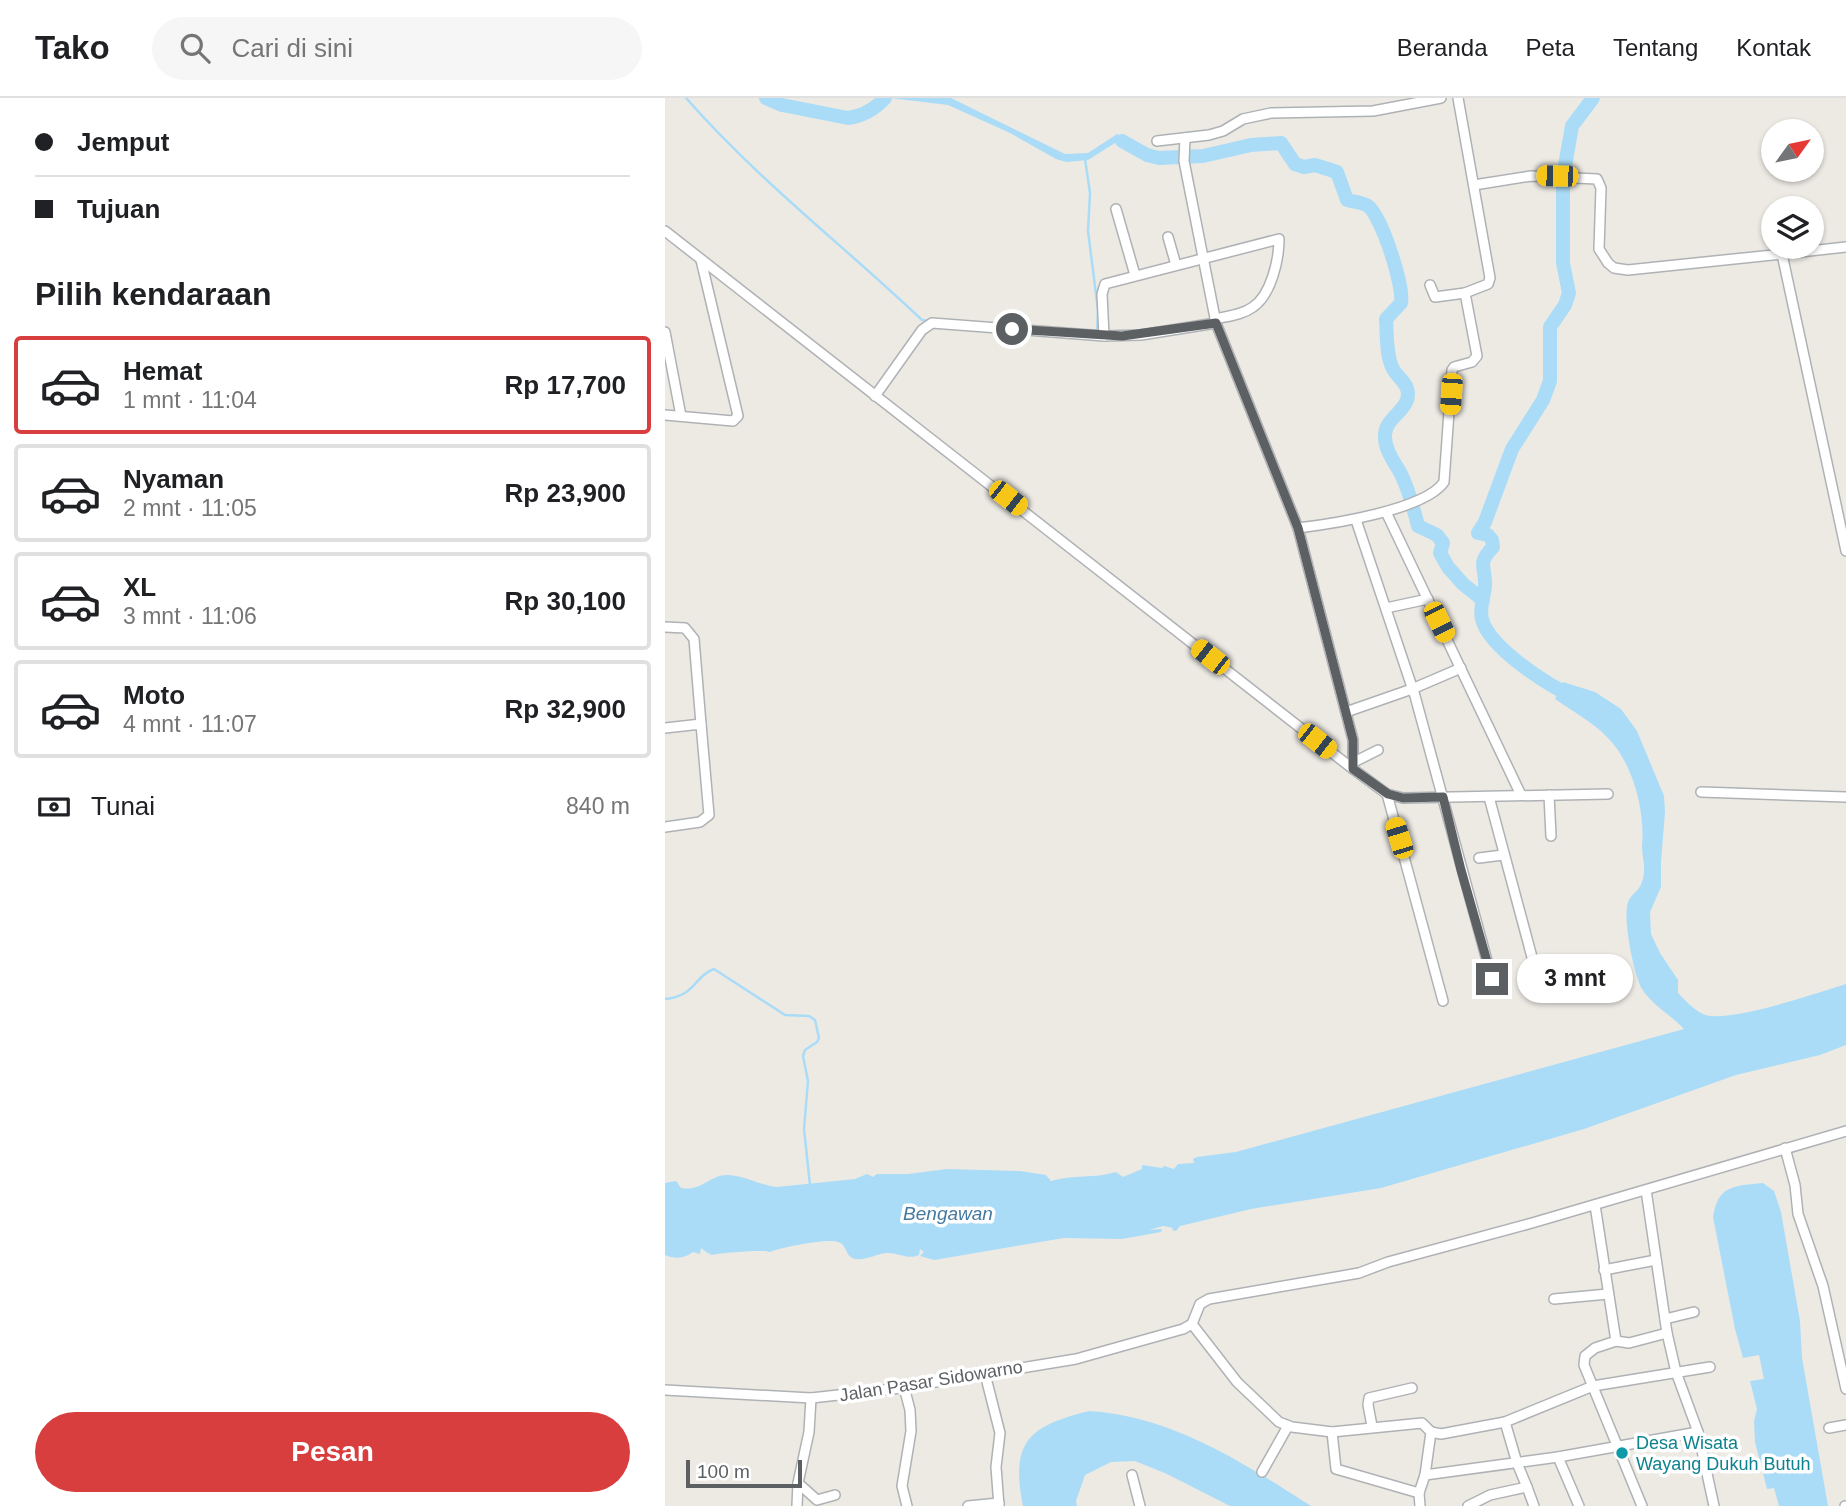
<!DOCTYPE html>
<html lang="id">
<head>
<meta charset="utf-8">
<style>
  body { margin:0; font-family:Arial,sans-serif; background:#f6f6f6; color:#202124; height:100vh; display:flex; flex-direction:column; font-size:26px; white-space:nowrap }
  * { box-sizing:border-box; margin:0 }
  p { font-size:23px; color:#757577 }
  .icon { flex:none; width:38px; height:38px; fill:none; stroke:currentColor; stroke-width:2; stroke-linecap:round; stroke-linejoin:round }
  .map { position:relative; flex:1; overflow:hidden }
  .sheet { display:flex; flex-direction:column; background:#fff; width:665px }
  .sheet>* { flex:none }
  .hud { display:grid; align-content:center; height:154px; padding:0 35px; background:#fff }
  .needle { width:46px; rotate:57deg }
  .fabs { position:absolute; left:1096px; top:21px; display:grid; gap:14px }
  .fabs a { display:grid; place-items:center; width:63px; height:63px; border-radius:50%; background:#fff; box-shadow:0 2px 5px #0004; font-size:35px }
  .scale { position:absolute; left:21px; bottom:18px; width:116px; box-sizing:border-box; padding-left:7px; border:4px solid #5c6063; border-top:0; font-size:19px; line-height:24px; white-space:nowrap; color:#5c6063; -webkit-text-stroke:5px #fff; paint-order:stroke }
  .end { position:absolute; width:32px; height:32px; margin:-16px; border:9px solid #5c6063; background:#fff; box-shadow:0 0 0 4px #fff }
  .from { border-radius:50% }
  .bubble { position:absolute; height:49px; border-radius:24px; background:#fff; box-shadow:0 2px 5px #0004; font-size:23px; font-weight:600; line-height:49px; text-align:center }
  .car { position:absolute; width:21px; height:42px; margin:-21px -10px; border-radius:9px; box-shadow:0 0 5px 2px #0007; background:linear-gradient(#f5c518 24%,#345 0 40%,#f5c518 0 76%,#345 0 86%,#f5c518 0) }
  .hud b { display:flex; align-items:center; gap:24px; height:66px; font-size:26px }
  .hud b+b { border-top:2px solid #e0e0e0 }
  .hud i { width:18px; height:18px; background:#202124 }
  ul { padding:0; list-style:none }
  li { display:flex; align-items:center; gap:21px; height:98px; margin:0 14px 10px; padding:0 21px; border:4px solid #e0e0e0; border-radius:7px }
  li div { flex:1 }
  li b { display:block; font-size:26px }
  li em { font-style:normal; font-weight:600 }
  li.current { border-color:#d93e3e }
  li>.icon { width:63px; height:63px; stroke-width:1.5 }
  h2 { padding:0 35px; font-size:32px; line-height:84px }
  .pay { display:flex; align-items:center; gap:18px; height:77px; padding:0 35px; font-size:26px }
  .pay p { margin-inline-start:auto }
  .action { display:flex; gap:14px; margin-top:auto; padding:14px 35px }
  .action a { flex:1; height:80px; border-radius:42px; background:#d93e3e; color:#fff; font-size:28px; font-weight:600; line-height:80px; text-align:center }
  header { display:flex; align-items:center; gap:42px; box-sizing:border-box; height:98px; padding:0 35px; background:#fff; border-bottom:2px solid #e0e0e0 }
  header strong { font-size:33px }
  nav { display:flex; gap:38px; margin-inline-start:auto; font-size:24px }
  .search { width:490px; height:63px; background:#f6f6f6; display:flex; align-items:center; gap:18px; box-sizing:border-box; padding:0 24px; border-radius:38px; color:#757577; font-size:26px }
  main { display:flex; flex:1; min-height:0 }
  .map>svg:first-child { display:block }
  .water { fill:#aadcf7 }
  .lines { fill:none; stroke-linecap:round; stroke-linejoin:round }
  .stream { stroke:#aadcf7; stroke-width:2.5 }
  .river { stroke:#aadcf7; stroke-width:14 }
  .minor-casing { stroke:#afb2b5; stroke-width:12 }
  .minor { stroke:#fff; stroke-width:9 }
  .route { stroke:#5c6063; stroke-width:9 }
  .culture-dot { fill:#0f9aa8; stroke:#fff; stroke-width:2.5 }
  .labels { text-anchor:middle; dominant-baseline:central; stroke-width:7; stroke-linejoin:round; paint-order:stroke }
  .street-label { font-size:18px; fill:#5c6063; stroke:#fff }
  .culture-label { font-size:18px; fill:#0d838f; stroke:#fff; text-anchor:start }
  .water-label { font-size:19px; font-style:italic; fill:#46799f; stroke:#fff }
</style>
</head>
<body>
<header>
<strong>Tako</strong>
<div class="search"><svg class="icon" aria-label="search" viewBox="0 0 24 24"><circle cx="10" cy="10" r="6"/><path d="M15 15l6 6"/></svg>Cari di sini</div>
<nav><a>Beranda</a><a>Peta</a><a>Tentang</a><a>Kontak</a></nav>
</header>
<main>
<section class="sheet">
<div class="hud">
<b><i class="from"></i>Jemput</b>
<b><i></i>Tujuan</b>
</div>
<h2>Pilih kendaraan</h2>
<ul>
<li class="current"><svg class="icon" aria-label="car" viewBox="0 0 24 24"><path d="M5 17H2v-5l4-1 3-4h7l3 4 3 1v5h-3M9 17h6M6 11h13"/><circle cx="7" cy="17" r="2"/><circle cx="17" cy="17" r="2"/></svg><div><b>Hemat</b><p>1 mnt · 11:04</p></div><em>Rp 17,700</em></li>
<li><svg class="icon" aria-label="car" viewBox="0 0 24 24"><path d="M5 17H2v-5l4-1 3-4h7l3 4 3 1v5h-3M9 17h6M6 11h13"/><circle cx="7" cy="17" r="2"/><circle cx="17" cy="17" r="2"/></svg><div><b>Nyaman</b><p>2 mnt · 11:05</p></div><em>Rp 23,900</em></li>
<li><svg class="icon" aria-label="car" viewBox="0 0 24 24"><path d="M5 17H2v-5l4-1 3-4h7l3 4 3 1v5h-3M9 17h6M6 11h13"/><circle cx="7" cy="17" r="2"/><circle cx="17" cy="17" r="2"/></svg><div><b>XL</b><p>3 mnt · 11:06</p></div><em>Rp 30,100</em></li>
<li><svg class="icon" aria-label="car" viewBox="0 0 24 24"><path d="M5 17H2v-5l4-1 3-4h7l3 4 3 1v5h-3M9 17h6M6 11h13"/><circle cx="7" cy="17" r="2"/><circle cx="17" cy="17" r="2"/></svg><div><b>Moto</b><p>4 mnt · 11:07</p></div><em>Rp 32,900</em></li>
</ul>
<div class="pay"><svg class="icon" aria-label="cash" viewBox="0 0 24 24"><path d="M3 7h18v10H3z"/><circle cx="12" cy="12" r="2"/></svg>Tunai<p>840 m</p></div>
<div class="action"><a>Pesan</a></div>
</section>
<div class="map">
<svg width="1181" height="1408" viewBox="0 0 1181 1408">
  <rect width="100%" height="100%" fill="#edeae4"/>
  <g class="water">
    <path d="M214,0h72l114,56 23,-1 29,-19 22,11 -4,7 -20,-9 -27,17 -22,2 -10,-3 -46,-26 -62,-28 -58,-7 -31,21 -3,-6z"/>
    <path d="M898,584l32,10 26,17 16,22 27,65 1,16 -4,50v25l-11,25 1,22 9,19 18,27v13c7,7 16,17 25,21 21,11 117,-22 143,-30v61l-26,10 -84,20 -152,54 -203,59 -130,21 -71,17 -4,5 -4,-1 1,-2 -10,-2 -14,4 13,-1 -1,3 -39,7 -58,-1 -130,22 -14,-4 4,-4 -4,-3 -1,6c-11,5 -20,-2 -31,-2 -11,0 -22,8 -32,6 -11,-1 -8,-14 -18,-17 -9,-4 -60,6 -68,10 -7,-3 -50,1 -60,3l1,-3 -2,2 -8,-6 -1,6 -7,-2c-9,7 -18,7 -28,3v-72l11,-2 5,7c21,4 29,-14 47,-13 17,1 32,10 49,12l78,-8 12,-5 6,3 4,-3h31l39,-5 73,2 26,4 5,6c22,-7 43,-2 65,-9l7,5 19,-8v-4l20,3 2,-2 10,3 4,-5 16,-1 -1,-4 4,-2 39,-5 448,-123c-13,-14 -31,-23 -42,-40 -8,-13 -21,-76 -13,-89 5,-9 11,-8 14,-22 3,-11 -1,-21 -1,-32 3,-32 -7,-75 -28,-101 -14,-19 -39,-32 -59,-46z"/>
    <path d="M1098,1085l11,8 7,21 19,109 2,37 26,148h-49l-5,-18 -7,1 -12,-47 -1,-21 3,-12 -7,-28 14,-2 -5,-24 -16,3 -8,-29 -22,-112c5,-32 21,-31 50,-34z"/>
    <path d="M424,1313c83,5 153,51 222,95h-81l-63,-32 -32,-13 -24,1 -26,13 -9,26 1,5h-54c-13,-65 6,-80 66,-95z"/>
  </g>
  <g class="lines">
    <g class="stream">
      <path d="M21,0c72,82 158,148 236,222l7,1"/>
      <path d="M420,61l5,34 -2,38 10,79 -1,23"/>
      <path d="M0,901c31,-3 29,-23 49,-30l71,46 24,1 6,4 4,18 -2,4 -12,8 -2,6 5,25 -4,48 6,56"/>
    </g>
    <g class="river">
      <path d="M101,0l16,7 66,13c15,-2 27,-9 37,-20"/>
      <path d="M457,43l25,14 12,3 44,-2 48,-11 30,-2 14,21 9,3 11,-2 22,7 10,28c7,2 15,2 21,6 14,11 36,80 33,97l-15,16c1,15 0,34 6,48 4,10 16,15 16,27 0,17 -23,24 -23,41 -1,14 10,28 16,39 8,16 13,36 17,52l19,9 6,8 -3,10 8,14 15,17 20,16"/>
      <path d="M911,600c-27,-12 -87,-50 -94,-79 -3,-11 2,-22 3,-33 1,-21 -9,-21 8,-39l-1,-7 -4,-5 -10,-2 7,-11 27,-73 31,-49 7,-19v-54l15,-22 4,-12 -6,-30v-86l9,-51 21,-28"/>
    </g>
    <g class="minor-casing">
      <g id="minor">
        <path d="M520,40l-1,23 32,162 82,205 55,212v29"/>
        <path d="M492,43l52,-6 14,-4 20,-12 28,-6 102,-2 68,-13"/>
        <path d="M809,87l57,-9 66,3 4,9 -2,61 9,14 6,5 14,2 154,-16"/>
        <path d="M451,111l19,66"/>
        <path d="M0,133l688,538 34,25 16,4 205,-4"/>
        <path d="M503,139l8,28"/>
        <path d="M1181,149l-64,7 64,297"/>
        <path d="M765,187l5,12 30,-4"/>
        <path d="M0,234l16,84"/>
        <path d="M439,238l-2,-42 3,-10 174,-45c0,21 -8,56 -26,68 -11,8 -25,9 -38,12"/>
        <path d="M210,298l47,-66 10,-7 172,13 37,-1 75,-12"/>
        <path d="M0,317l68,6 5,-5 -37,-156"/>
        <path d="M721,414l135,283"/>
        <path d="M691,422l59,176 77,283"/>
        <path d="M633,430c33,-4 127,-18 146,-46l8,-112 2,-3 18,-5 5,-6 -12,-63 23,-9 2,-6 -32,-180"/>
        <path d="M721,510l42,-9"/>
        <path d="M0,529l20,1 9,11 7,85"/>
        <path d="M681,614l66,-23 49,-21"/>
        <path d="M0,630l36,-4 8,91 -9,7 -35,5"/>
        <path d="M689,664l24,-12"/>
        <path d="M1036,694l145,5"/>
        <path d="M722,696l56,207"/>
        <path d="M884,697l2,41"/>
        <path d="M824,699l47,175"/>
        <path d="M814,760l24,-3"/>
        <path d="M1120,1050l10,37 3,29 25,72 23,103"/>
        <path d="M981,1092l21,143 9,39 22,60 16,74"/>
        <path d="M930,1107l21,136 -21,7 -10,8 -1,9 58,141"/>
        <path d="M939,1172l52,-10"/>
        <path d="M889,1201l54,-5"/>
        <path d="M1000,1221l29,-7"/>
        <path d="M527,1226l8,-20 9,-5 150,-26 29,-11 144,-39 314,-92"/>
        <path d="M527,1226l45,58 42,40 13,5 40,5 90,-9 9,9 -6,43 133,-18 140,-25"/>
        <path d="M951,1243l13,2 38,-10"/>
        <path d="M320,1276l15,59 -4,34 3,39"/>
        <path d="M239,1289l6,23 1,21 -9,55 5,20"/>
        <path d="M0,1292l146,8 82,-9 183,-30 107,-30 9,-5"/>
        <path d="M840,1324l12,41 10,24"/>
        <path d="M707,1328l-4,-21 1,-7 43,-10"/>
        <path d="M1164,1330l17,-3"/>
        <path d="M667,1334l4,37 83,24"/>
        <path d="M766,1334l10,2 64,-12 88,-36 117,-19"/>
        <path d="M893,1359l21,49"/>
        <path d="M597,1374l26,-46"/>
        <path d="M467,1377l8,31"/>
        <path d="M133,1385l19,17 18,-5"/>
        <path d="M132,1408l1,-23 11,-51 2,-34"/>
        <path d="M303,1408l31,-3"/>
        <path d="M755,1408l-1,-13 6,-18"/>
        <path d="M803,1408l22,-11 37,-8 7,19"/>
        <path d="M1180,1408h1"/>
      </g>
    </g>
    <use href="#minor" class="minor"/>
  </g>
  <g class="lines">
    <path class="route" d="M347,231l110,7 94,-13 82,205 55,212v29l35,25 15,4 40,-1 18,73 31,109"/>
  </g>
  <circle class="culture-dot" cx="957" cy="1355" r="7"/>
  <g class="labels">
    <g class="street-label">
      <text transform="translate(266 1283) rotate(-9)">Jalan Pasar Sidowarno</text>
    </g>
    <g class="culture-label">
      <text x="971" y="1345">Desa Wisata<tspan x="971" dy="21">Wayang Dukuh Butuh</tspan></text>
    </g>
    <g class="water-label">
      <text x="283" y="1115">Bengawan</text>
    </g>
  </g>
</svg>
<div class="fabs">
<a><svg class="needle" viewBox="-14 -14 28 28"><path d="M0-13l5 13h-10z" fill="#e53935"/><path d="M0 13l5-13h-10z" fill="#757577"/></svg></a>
<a><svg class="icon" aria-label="layers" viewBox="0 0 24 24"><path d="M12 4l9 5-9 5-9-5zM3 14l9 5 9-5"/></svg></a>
</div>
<div class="scale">100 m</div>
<i class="end from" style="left:347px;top:231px"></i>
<i class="end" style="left:827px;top:881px"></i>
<div class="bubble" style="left:852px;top:856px;width:116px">3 mnt</div>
<i class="car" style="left:892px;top:78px;rotate:271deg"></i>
<i class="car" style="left:786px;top:296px;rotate:184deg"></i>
<i class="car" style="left:343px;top:400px;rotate:128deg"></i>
<i class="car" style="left:774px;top:524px;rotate:154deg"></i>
<i class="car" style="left:545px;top:559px;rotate:308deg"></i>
<i class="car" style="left:652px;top:643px;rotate:128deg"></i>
<i class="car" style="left:734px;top:740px;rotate:343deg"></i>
</div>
</main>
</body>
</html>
